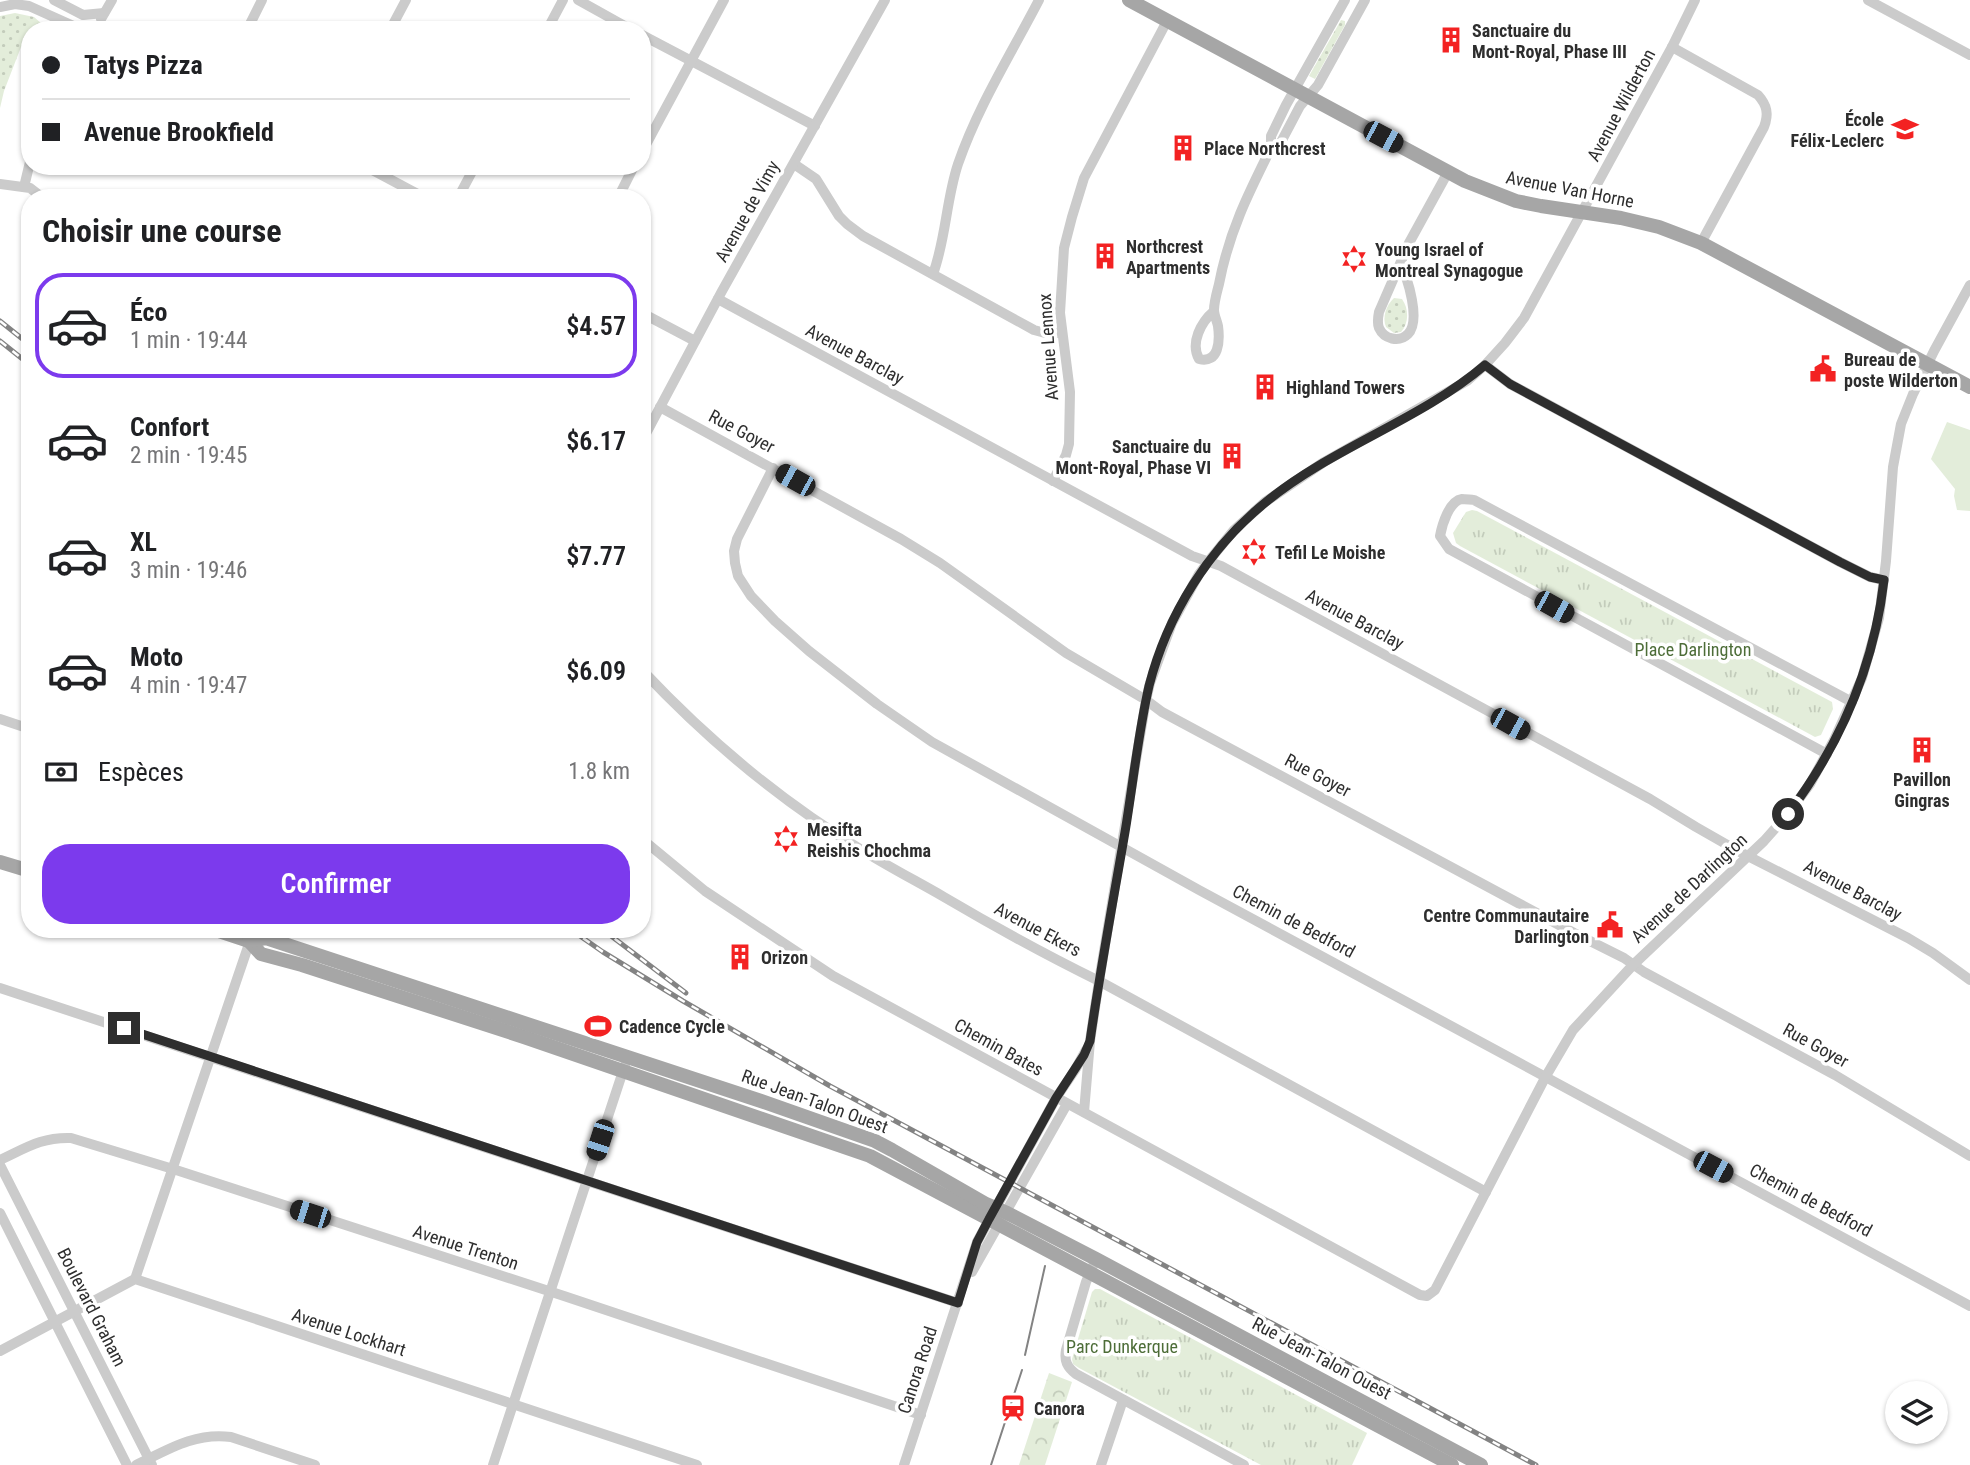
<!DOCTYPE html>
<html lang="fr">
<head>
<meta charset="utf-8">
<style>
  body { margin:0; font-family:"Roboto Condensed",sans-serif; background:#f2f2f2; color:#202124; height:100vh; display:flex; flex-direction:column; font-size:26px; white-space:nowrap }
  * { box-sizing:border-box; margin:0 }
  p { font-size:23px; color:#757577 }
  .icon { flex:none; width:38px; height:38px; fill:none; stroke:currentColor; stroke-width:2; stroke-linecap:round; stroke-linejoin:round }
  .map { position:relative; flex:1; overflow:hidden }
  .details { position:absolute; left:21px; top:189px; width:630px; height:749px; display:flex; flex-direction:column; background:#fff; border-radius:28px; box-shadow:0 2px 5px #0004 }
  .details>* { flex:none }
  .top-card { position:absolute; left:21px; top:21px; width:630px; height:154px; border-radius:28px; box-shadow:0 2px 5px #0004; display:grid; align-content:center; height:154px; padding:0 21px; background:#fff }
  .fabs { position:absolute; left:1885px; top:1381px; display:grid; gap:14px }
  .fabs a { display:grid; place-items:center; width:63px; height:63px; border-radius:50%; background:#fff; box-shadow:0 2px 5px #0004; font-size:35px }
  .end { position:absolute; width:32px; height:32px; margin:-16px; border:9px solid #2e2e2e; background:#fff; box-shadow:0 0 0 4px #fff }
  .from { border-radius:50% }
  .car { position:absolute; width:21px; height:42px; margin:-21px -10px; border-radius:9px; box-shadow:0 0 5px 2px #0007; background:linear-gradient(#222 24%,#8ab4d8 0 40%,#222 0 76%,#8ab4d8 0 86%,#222 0) }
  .top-card b { display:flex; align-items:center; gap:24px; height:66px; font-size:26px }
  .top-card b+b { border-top:2px solid #e0e0e0 }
  .top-card i { width:18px; height:18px; background:#202124 }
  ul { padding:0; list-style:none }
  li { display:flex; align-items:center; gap:21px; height:105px; margin:0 14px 10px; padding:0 7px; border:4px solid transparent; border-radius:28px }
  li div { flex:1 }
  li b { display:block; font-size:26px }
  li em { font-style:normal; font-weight:600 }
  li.active { border-color:#7c3aed }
  li>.icon { width:63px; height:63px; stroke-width:1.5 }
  h2 { padding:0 21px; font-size:32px; line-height:84px }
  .pay { display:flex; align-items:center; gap:18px; height:77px; padding:0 21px; font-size:26px }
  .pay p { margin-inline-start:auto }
  .primary-button { display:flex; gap:14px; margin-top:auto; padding:14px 21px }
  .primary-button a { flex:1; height:80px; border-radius:28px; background:#7c3aed; color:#fff; font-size:28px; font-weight:600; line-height:80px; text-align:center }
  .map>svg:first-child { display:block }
  .grass { fill:url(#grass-dots) }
  .forest { fill:url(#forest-crowns) }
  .park { fill:url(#park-tufts) }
  .garden { fill:#e3edda }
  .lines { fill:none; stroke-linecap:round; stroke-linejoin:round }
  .minor { stroke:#cbcbcb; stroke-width:10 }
  .major { stroke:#a6a6a6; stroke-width:14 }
  .tram { stroke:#838383; stroke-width:2 }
  .rail-casing { stroke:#838383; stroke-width:5 }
  .rail { stroke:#fff; stroke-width:2.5; stroke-dasharray:8; stroke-linecap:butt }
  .route { stroke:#2e2e2e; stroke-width:9 }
  .labels { text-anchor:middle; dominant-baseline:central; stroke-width:7; stroke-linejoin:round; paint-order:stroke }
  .poi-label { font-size:18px; font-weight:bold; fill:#2e2e2e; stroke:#fff; text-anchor:start }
  .street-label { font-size:18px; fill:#2e2e2e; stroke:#fff }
  .park-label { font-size:18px; fill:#4d6d38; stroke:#fff }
</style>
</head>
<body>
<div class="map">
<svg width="1970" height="1465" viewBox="0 0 1970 1465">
  <defs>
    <pattern id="grass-dots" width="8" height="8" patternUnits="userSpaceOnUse" patternTransform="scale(1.75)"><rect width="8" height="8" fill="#e3edda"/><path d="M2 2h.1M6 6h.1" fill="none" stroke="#c3ccbb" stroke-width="1.8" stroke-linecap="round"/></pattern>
    <pattern id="forest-crowns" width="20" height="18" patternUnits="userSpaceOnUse" patternTransform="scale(1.75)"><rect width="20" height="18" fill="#e3edda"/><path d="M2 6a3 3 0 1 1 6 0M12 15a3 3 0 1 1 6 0" fill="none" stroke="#c3ccbb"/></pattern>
    <pattern id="park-tufts" width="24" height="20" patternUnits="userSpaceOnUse" patternTransform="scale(1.75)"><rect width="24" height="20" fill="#e3edda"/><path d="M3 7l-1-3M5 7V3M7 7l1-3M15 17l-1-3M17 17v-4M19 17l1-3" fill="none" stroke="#c3ccbb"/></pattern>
  </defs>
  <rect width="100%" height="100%" fill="#fff"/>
  <g class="grass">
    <path d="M15,13l19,4 15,13h-19v14l-5,-3 -4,6 -17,44 -4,17v-92z"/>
    <path d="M1341,20l4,1v4l-30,54 -6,-3z"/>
    <path d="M1394,298l8,1c7,10 7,24 -1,33l-7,1 -8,-6c-4,-9 0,-22 8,-29z"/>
  </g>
  <path class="forest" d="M1049,1373l23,9 -27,83h-26z"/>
  <g class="park">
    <path d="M1472,510l5,1 355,191 1,7 -12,26 -6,2 -355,-191 -4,-3 -3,-10 13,-21z"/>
    <path d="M1095,1289h5l267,144 -15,32h-91l-182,-97 -6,-4 -1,-5 20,-67z"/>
  </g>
  <path class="garden" d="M1947,422l23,8v81l-13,-1 -3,-14 1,-7 -24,-30z"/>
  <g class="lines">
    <g class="minor">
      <path d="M54,0l29,15 21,-2"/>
      <path d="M578,0l54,30"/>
      <path d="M1868,0l102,55"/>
      <path d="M0,7l15,-3 14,2 49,22 7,1 13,-3"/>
      <path d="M101,19l11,-19"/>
      <path d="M247,30l15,-30"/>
      <path d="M390,30l16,-30"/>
      <path d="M547,30l16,-30"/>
      <path d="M642,35l173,91"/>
      <path d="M1672,47l86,48c9,10 11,19 6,32l-63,116"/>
      <path d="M1271,148l9,-4 20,-38 18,-21 47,-85"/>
      <path d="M642,152l82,-152"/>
      <path d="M794,164l22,15 23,37 8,8 16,12 171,94 11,3h17"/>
      <path d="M365,166l60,32"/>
      <path d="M0,184l30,4 13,10"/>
      <path d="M24,187l6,-25"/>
      <path d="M458,198l17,-32"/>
      <path d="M618,198l16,-32"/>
      <path d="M1400,264c8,14 21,57 8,70 -9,9 -24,5 -29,-6 -2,-5 -1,-11 0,-16l30,-69 39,-71"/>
      <path d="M933,274c13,-35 13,-74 25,-110 20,-58 53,-110 81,-164"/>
      <path d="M718,299l474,257 29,10 429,233 46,28 42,24 170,87 25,15 37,27"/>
      <path d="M1214,311c-13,11 -24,32 -15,48 20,5 21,-18 19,-33 -1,-5 -4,-11 -4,-16 0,-8 3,-18 5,-26 10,-52 29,-90 52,-136v-12l15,-31 59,-105"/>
      <path d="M642,313l53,28"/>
      <path d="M1485,365l25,19 330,178 30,15 14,3"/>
      <path d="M660,407l241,132 39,24 126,90 80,47 16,12 412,221 50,25 20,14 191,103 135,81"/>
      <path d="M642,441l80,-150 163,-291"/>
      <path d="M773,468l-36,71 -3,12 1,12 3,13 13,20 24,25 34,30 68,53 55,38 267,148 771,416"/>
      <path d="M1053,481l13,-26 3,-11 1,-52 -10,-79 4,-65 8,-31 12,-39 83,-157"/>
      <path d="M642,670c65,69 141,133 223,182 26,16 53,30 79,45 51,30 102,58 155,84l387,211"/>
      <path d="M0,719l30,10"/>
      <path d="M1827,754l-378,-205 -9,-13c2,-11 9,-35 22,-37 3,0 10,1 12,1l378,202"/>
      <path d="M642,839l63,52 128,85 587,319 7,1 8,-6 111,-214 27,-46 60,-65 131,-124 24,-27 22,-30 24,-44 28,-62 17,-60 7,-57 7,-94 8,-43 12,-30 21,-43 36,-66"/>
      <path d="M0,988l958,315"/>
      <path d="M1084,1112l6,-71 9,-60 47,-281 4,-17 22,-60 27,-49 9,-12 26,-32 31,-28 59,-40 143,-81 18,-16 20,-22 19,-25 148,-271 23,-47"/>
      <path d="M0,1160c26,-12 41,-23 71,-22l102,31 391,127 357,119"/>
      <path d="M0,1165l152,300"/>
      <path d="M0,1213l127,252"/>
      <path d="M1096,1259l-10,23 -20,68c-2,11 1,17 10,24l168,91"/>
      <path d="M972,1272l95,-168"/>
      <path d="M135,1279l119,-350"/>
      <path d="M0,1351l135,-72 562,186"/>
      <path d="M136,1465c31,-15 59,-33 95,-28l84,28"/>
      <path d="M493,1465l132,-400"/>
      <path d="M904,1465l73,-223 79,-144 19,-28 11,-20"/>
      <path d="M1101,1465l22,-65"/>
    </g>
    <g class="major">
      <path d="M1129,0l336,181 51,20 25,5 80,12 38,9 42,16 269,144"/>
      <path d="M0,862l30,9"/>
      <path d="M213,929l36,12 12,13 41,11 222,72 346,119 582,309"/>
      <path d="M249,941l17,-3 495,163 114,40 17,9 94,54 21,9 89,46 385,206"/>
    </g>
    <g class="tram">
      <path d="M1025,1355l20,-89"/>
      <path d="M991,1465l31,-95"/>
    </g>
    <g class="rail-casing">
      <g id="rail">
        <path d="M0,321l30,24"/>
        <path d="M0,341l30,24"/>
        <path d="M570,929l33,23 80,49 147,85 706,379"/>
        <path d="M602,929l84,64"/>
      </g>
    </g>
    <use href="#rail" class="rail"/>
  </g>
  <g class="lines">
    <path class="route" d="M124,1028l834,275 19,-61 12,-23 67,-121 28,-43 6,-14c10,-70 23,-139 35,-209 8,-48 13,-98 24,-146 18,-71 60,-138 117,-184 67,-55 153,-81 219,-137l25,19 330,178 30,15 14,3c-10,86 -44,165 -96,234"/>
  </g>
  <defs>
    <g id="building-bare" transform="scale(2.1)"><path d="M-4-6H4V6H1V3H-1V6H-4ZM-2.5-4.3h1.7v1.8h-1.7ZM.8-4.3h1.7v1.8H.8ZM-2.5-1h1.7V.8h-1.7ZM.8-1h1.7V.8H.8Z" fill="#f32222" stroke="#fff" stroke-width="2.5" paint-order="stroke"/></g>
    <g id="school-bare" transform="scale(2.1)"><path d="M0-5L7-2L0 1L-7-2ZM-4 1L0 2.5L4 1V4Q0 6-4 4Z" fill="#f32222" stroke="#fff" stroke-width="2.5" paint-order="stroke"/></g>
    <g id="synagogue-bare" transform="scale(2.1)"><path d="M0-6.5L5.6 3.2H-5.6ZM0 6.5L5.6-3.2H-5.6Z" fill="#f32222" stroke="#fff" stroke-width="2.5" paint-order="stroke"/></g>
    <g id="civic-bare" transform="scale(2.1)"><path d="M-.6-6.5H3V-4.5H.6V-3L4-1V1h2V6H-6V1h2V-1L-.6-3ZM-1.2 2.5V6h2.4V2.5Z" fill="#f32222" stroke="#fff" stroke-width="2.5" paint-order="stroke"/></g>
    <g id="stadium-bare" transform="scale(2.1)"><path d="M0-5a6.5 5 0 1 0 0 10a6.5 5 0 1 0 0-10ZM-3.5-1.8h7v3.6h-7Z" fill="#f32222" stroke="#fff" stroke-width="2.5" paint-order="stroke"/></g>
    <g id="station-bare" transform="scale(2.1)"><path d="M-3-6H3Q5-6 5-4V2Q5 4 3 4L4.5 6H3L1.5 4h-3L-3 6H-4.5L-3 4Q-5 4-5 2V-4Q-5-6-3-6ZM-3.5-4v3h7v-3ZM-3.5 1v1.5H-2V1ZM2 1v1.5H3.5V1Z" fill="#f32222" stroke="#fff" stroke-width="2.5" paint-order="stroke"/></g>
  </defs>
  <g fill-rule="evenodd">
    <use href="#building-bare" x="1451" y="40"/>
    <use href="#school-bare" x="1905" y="129"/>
    <use href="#building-bare" x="1183" y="148"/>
    <use href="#building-bare" x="1105" y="256"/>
    <use href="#synagogue-bare" x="1354" y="259"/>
    <use href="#civic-bare" x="1823" y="369"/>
    <use href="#building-bare" x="1265" y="387"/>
    <use href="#building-bare" x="1232" y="456"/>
    <use href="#synagogue-bare" x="1254" y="552"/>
    <use href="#building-bare" x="1922" y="750"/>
    <use href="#synagogue-bare" x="786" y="839"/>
    <use href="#civic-bare" x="1610" y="925"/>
    <use href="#building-bare" x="740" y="957"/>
    <use href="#stadium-bare" x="598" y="1026"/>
    <use href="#station-bare" x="1013" y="1408"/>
  </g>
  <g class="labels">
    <g class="poi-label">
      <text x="1472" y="30">Sanctuaire du<tspan x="1472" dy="21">Mont-Royal, Phase III</tspan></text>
      <text x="1884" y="119" text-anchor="end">École<tspan x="1884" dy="21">Félix-Leclerc</tspan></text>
      <text x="1204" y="148">Place Northcrest</text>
      <text x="1126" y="246">Northcrest<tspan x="1126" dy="21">Apartments</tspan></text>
      <text x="1375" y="249">Young Israel of<tspan x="1375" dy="21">Montreal Synagogue</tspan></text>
      <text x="1844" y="359">Bureau de<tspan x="1844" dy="21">poste Wilderton</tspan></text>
      <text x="1286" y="387">Highland Towers</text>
      <text x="1211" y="446" text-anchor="end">Sanctuaire du<tspan x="1211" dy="21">Mont-Royal, Phase VI</tspan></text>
      <text x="1275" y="552">Tefil Le Moishe</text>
      <text x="1922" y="779" text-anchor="middle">Pavillon<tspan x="1922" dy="21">Gingras</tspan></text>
      <text x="807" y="829">Mesifta<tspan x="807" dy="21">Reishis Chochma</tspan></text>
      <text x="1589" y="915" text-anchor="end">Centre Communautaire<tspan x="1589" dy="21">Darlington</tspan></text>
      <text x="761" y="957">Orizon</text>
      <text x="619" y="1026">Cadence Cycle</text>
      <text x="1034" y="1408">Canora</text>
    </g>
    <g class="street-label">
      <text transform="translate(1621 105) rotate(-62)">Avenue Wilderton</text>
      <text transform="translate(1570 189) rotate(11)">Avenue Van Horne</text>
      <text transform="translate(747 211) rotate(-61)">Avenue de Vimy</text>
      <text transform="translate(1048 347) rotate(-94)">Avenue Lennox</text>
      <text transform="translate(855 354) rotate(28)">Avenue Barclay</text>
      <text transform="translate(742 431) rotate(28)">Rue Goyer</text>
      <text transform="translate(1355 619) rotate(28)">Avenue Barclay</text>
      <text transform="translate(1318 775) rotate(28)">Rue Goyer</text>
      <text transform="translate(1689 888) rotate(-43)">Avenue de Darlington</text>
      <text transform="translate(1853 890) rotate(28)">Avenue Barclay</text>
      <text transform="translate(1294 921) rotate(28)">Chemin de Bedford</text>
      <text transform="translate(1038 929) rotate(28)">Avenue Ekers</text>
      <text transform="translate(1816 1045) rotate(29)">Rue Goyer</text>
      <text transform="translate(999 1047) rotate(29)">Chemin Bates</text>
      <text transform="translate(815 1101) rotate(20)">Rue Jean-Talon Ouest</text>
      <text transform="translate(1811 1200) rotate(28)">Chemin de Bedford</text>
      <text transform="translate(466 1247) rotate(18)">Avenue Trenton</text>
      <text transform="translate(92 1307) rotate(63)">Boulevard Graham</text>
      <text transform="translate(349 1332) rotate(18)">Avenue Lockhart</text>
      <text transform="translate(1322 1358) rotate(28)">Rue Jean-Talon Ouest</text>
      <text transform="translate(917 1370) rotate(-72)">Canora Road</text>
    </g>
    <g class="park-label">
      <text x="1693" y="649">Place Darlington</text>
      <text x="1122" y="1346">Parc Dunkerque</text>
    </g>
  </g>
</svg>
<div class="fabs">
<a><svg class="icon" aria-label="layers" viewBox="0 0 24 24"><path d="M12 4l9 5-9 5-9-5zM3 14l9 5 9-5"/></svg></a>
</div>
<i class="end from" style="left:1788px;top:814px"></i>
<i class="end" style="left:124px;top:1028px"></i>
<i class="car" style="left:1383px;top:137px;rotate:118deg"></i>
<i class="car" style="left:795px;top:480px;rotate:299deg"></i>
<i class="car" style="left:1554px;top:607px;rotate:119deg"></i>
<i class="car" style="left:1510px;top:724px;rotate:119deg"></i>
<i class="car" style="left:600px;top:1140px;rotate:198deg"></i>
<i class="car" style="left:1713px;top:1167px;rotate:118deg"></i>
<i class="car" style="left:310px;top:1214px;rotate:288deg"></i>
<div class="top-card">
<b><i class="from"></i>Tatys Pizza</b>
<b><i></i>Avenue Brookfield</b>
</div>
<section class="details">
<h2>Choisir une course</h2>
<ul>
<li class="active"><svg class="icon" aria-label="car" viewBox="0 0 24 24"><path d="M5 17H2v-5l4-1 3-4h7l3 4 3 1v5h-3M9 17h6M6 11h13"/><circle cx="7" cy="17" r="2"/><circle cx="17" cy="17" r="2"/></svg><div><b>Éco</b><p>1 min · 19:44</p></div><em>$4.57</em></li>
<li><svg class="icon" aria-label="car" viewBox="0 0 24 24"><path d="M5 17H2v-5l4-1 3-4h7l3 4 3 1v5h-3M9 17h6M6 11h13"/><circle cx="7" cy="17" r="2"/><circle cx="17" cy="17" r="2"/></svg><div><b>Confort</b><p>2 min · 19:45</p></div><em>$6.17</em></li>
<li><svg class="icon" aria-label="car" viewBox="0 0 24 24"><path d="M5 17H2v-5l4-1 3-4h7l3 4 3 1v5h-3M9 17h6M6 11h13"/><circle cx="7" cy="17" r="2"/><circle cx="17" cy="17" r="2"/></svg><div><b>XL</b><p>3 min · 19:46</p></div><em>$7.77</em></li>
<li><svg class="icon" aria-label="car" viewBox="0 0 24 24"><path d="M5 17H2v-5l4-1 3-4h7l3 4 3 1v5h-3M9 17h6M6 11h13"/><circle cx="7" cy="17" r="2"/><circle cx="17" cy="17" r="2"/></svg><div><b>Moto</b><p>4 min · 19:47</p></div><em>$6.09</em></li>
</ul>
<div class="pay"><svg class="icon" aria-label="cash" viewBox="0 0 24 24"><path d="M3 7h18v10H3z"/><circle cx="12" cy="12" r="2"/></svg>Espèces<p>1.8 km</p></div>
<div class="primary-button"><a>Confirmer</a></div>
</section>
</div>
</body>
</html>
